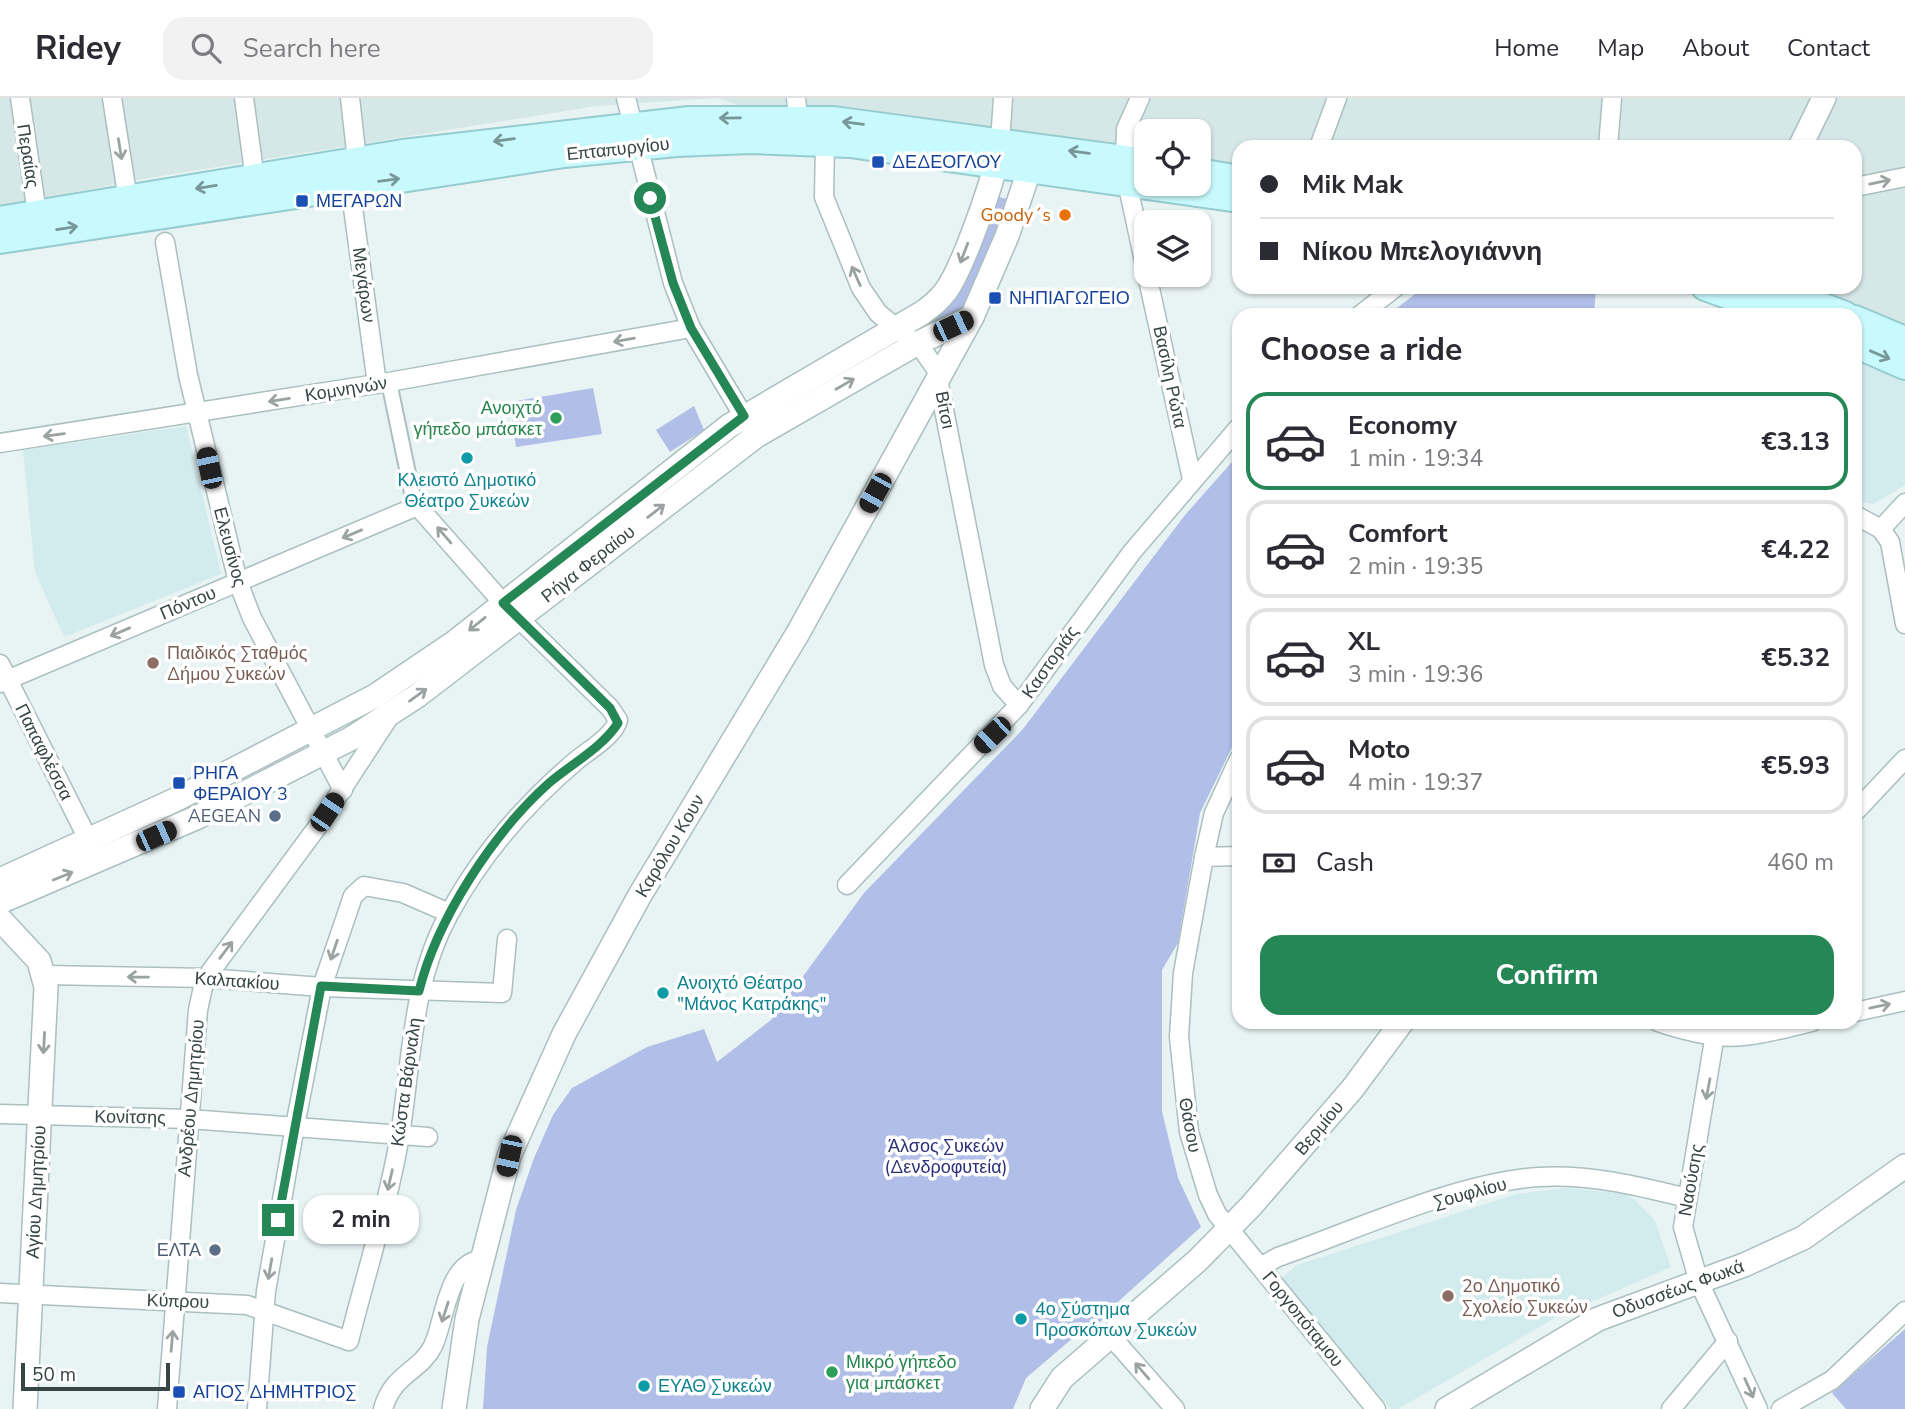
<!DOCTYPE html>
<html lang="en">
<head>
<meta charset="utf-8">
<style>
  body { margin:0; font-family:"Nunito Sans",sans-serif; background:#f2f2f3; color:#2b2b33; height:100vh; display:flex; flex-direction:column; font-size:26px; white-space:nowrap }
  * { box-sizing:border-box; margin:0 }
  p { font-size:23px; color:#7c7c81 }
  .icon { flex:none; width:38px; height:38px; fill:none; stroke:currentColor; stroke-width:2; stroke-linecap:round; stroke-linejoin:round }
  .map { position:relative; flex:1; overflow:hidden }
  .details { position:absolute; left:1232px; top:210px; width:630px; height:721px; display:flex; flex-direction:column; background:#fff; border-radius:21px; box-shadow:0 2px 5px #0004 }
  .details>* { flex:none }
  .banner { position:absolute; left:1232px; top:42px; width:630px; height:154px; border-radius:21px; box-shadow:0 2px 5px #0004; display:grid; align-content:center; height:154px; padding:0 28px; background:#fff }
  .tools { position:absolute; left:1134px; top:21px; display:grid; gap:14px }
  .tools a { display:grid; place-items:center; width:77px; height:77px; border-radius:14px; background:#fff; box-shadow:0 2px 5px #0004; font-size:35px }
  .scale { position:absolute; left:21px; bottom:18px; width:149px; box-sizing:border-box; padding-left:7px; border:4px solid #364645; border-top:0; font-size:19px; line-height:24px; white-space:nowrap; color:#364645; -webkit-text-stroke:5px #fff; paint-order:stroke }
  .end { position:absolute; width:32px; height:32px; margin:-16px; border:9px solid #258656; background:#fff; box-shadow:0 0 0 4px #fff }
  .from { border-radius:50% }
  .bubble { position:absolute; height:49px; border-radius:21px; background:#fff; box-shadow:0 2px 5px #0004; font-size:23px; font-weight:700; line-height:49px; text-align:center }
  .car { position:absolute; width:21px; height:42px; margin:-21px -10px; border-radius:9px; box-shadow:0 0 5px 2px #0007; background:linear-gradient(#222 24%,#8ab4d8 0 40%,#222 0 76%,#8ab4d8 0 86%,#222 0) }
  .banner b { display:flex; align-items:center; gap:24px; height:66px; font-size:26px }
  .banner b+b { border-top:2px solid #e1e1e2 }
  .banner i { width:18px; height:18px; background:#2b2b33 }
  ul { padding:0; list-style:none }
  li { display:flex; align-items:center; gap:21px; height:98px; margin:0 14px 10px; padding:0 14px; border:4px solid #e1e1e2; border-radius:21px }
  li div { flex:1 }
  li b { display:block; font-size:26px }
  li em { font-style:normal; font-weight:700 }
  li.current { border-color:#258656 }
  li>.icon { width:63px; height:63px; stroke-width:1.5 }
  h2 { padding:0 28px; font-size:32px; line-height:84px }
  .pay { display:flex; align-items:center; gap:18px; height:77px; padding:0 28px; font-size:26px }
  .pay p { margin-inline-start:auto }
  .cta { display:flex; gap:14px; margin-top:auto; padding:14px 28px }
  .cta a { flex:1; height:80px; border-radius:21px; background:#258656; color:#fff; font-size:28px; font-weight:700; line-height:80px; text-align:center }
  header { display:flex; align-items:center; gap:42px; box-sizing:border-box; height:98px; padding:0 35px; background:#fff; border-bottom:2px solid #e1e1e2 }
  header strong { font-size:33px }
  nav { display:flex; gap:38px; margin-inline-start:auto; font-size:24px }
  .search { width:490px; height:63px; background:#f2f2f3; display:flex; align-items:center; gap:18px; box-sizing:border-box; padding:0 24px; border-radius:21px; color:#7c7c81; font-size:26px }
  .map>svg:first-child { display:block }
  .residential { fill:#d6e7e7 }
  .education { fill:#d2ebec }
  .green { fill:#b1bee7 }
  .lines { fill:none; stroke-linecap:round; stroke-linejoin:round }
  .pedestrian-casing { stroke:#aabfbe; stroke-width:18 }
  .minor-casing { stroke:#aabfbe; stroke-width:21 }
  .tertiary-casing { stroke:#aabfbe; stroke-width:26 }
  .secondary-casing { stroke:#96cccf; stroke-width:30 }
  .pedestrian { stroke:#fff; stroke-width:14 }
  .minor { stroke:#fff; stroke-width:18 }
  .tertiary { stroke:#fff; stroke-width:23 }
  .secondary { stroke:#c8fafd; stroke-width:26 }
  .oneway { stroke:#789798 }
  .oneway2 { stroke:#9aa2a2 }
  .route { stroke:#258656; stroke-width:9 }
  .transit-dot { fill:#1a4fb4; stroke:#fff; stroke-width:2.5 }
  .food-dot { fill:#e8710a; stroke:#fff; stroke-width:2.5 }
  .leisure-dot { fill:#2e9e5b; stroke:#fff; stroke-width:2.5 }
  .culture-dot { fill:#0f9aa8; stroke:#fff; stroke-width:2.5 }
  .education-dot { fill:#8d6e63; stroke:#fff; stroke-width:2.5 }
  .service-dot { fill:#5c6f8a; stroke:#fff; stroke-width:2.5 }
  .labels { text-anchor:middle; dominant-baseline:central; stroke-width:7; stroke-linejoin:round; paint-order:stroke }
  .street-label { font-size:18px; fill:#364645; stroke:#fff }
  .transit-label { font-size:18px; fill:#164399; stroke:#fff; text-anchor:start }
  .food-label { font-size:18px; fill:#c56008; stroke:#fff; text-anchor:end }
  .leisure-label { font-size:18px; fill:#27864d; stroke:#fff; text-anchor:end }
  .culture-label { font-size:18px; fill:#0d838f; stroke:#fff; text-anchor:start }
  .education-label { font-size:18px; fill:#785e54; stroke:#fff; text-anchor:start }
  .service-label { font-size:18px; fill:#4e5e75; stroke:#fff; text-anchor:end }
  .park-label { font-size:18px; fill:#2b3077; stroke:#fff }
</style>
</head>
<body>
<header>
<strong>Ridey</strong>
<div class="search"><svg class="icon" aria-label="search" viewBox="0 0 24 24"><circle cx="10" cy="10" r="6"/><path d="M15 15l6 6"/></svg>Search here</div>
<nav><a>Home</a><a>Map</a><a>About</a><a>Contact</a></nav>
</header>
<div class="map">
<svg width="1905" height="1311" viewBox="0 0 1905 1311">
  <rect width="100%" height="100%" fill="#e8f3f3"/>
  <g class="residential">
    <path d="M0,0h716l-119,8 -436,70 -161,30z"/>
    <path d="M717,0h1188v257l-50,-40h-48l-69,-28h117v-140h-616v43l-40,-7v-52h-53v44l-347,-48z"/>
  </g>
  <g class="education">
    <path d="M1855,260l50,24v103l-32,19 -18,-3z"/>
    <path d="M186,328l35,148 -157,63 -29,-65 -12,-122z"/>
    <path d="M1567,1090l58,6 10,6 20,21 16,46 -116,51 -157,91h-7l-110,-130 16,-14 220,-71z"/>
  </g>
  <g class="green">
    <path d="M999,99l8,2 -28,77 -15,30 -7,7 -35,17 1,-6 43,-45z"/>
    <path d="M1424,189h172l-2,28h-206z"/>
    <path d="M593,290l9,46 -86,13 -6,-45z"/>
    <path d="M694,308l10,24 -34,22 -14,-22z"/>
    <path d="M1239,356v279l-39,80 -22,130 -16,27v141l16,67 23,49 -81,73 -20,22 -6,-2 -68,58 -13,31h-530l4,-62 29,-137 18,-52 19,-43 19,-27 75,-41 57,-18 13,33 54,-42 93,-127 159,-164 162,-214z"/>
    <path d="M1905,1231v80h-59l-14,-16z"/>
  </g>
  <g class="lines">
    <g class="pedestrian-casing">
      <path id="pedestrian" d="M389,284l26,125"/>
    </g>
    <g class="minor-casing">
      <g id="minor">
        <path d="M20,0l17,115"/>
        <path d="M112,0l16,102"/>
        <path d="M244,0l11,81"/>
        <path d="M350,0l7,62"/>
        <path d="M626,0l47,185 18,45 59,99"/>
        <path d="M796,0l2,20"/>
        <path d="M825,44l-1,55 37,91 17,25 44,36 14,20 58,296 8,21 17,19"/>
        <path d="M1000,44l3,-44"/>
        <path d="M1319,49l18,-49"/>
        <path d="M1608,49l4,-49"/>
        <path d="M1125,61l1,-30 14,-31"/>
        <path d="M1127,84l19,88"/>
        <path d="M350,88l27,198"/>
        <path d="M1855,89l50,-10"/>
        <path d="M165,144l23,133 50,207 14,36 91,172"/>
        <path d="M1147,177l45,204"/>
        <path d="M1360,217l36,-28"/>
        <path d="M0,345l389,-61 302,-54"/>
        <path d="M1855,417l26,14 9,13 15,82"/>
        <path d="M1881,431l24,-26"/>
        <path d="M0,566l89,177"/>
        <path d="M0,585l415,-176 6,3 82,93 107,105 8,12c-4,16 -29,30 -41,40 -51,43 -96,95 -128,154 -38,69 -37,146 -49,221 -12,70 -34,138 -51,206l-102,-36 -247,-12"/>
        <path d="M1239,661l-25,54 -10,44 -21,116 -4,64 10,95 19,63 9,19 159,195"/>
        <path d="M1855,714l50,-53"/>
        <path d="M1204,759l35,-1"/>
        <path d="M847,787l172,-180 113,-153 107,-125"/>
        <path d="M45,877l162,3 115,9 180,6 5,-54"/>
        <path d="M1855,914l50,-11"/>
        <path d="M1658,924c69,23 86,16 154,0"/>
        <path d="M1717,924l-34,205 16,55 59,127"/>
        <path d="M0,1016l189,5 239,18"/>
        <path d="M1262,1168l16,-9c78,-27 180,-75 261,-80 51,-3 99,9 148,21"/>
        <path d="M1109,1236l66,75"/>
        <path d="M167,1311l31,-399 5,-23 8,-16 107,-145 73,-112"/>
        <path d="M257,1311l9,-118 29,-165 27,-139 31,-91 11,-10 39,7 46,20"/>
        <path d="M383,1311c10,-36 37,-37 50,-63 12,-25 14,-83 48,-86"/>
        <path d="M1671,1311l57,-68"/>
        <path d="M1781,1311l51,-29 73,-69"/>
      </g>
    </g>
    <g class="tertiary-casing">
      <g id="tertiary">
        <path d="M1800,49l24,-49"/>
        <path d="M0,782l175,-80 200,-104 80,-54 274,-216 193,-113c9,-6 17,-13 24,-22 17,-24 49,-113 53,-143"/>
        <path d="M0,804l198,-85 154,-79 65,-42 339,-260 160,-92 56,-27 35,-81 28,-83"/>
        <path d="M0,821l39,42 7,26 -21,422"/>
        <path d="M454,1311l13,-90 42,-163 55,-122 76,-139 158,-262 174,-316"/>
        <path d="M1042,1311l20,-31 135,-117 54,-55 102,-118 49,-66"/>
        <path d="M1447,1311l151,-90 146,-54 59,-27 102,-72"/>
      </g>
    </g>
    <g class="secondary-casing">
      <g id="secondary">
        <path d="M1199,74l40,7"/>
        <path d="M0,122l403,-67 286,-33h144l313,42"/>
        <path d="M0,142l564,-86 112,-11 75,-3 99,4 389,55"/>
        <path d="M1705,189l77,28"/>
        <path d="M1772,189l73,28"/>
        <path d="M1855,221l50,21"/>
        <path d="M1855,246l50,22"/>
      </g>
    </g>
    <use href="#pedestrian" class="pedestrian"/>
    <use href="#minor" class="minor"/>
    <use href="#tertiary" class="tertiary"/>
    <use href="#secondary" class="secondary"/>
  </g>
  <defs><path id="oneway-shaft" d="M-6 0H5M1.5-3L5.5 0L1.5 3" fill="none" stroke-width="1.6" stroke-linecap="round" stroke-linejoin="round" transform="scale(1.75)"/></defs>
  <g class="oneway">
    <use href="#oneway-shaft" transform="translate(730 20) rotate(179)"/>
    <use href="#oneway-shaft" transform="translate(853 25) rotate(-173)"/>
    <use href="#oneway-shaft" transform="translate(504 42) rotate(173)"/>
    <use href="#oneway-shaft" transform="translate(1079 54) rotate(-172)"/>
    <use href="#oneway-shaft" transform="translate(389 82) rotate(-8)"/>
    <use href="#oneway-shaft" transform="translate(206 89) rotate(171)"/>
    <use href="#oneway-shaft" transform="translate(67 130) rotate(-9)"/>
    <use href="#oneway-shaft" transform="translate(1880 257) rotate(23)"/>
  </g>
  <g class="oneway2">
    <use href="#oneway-shaft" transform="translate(120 51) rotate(81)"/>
    <use href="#oneway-shaft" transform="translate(1880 84) rotate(-12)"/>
    <use href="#oneway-shaft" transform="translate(964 155) rotate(111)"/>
    <use href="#oneway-shaft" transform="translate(856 178) rotate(-114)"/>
    <use href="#oneway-shaft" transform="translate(624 242) rotate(170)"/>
    <use href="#oneway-shaft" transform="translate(845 286) rotate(-30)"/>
    <use href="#oneway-shaft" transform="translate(279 302) rotate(171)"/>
    <use href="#oneway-shaft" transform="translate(54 337) rotate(172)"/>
    <use href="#oneway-shaft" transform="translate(656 413) rotate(-38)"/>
    <use href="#oneway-shaft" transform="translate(352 436) rotate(157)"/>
    <use href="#oneway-shaft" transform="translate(444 437) rotate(-131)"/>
    <use href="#oneway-shaft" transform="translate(477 526) rotate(141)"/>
    <use href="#oneway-shaft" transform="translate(120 534) rotate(157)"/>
    <use href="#oneway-shaft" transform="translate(418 597) rotate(-36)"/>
    <use href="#oneway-shaft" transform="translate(63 778) rotate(-22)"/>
    <use href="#oneway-shaft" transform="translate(226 852) rotate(-53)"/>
    <use href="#oneway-shaft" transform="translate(334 852) rotate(109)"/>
    <use href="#oneway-shaft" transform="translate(138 879) rotate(-179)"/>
    <use href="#oneway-shaft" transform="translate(1880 908) rotate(-12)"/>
    <use href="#oneway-shaft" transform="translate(44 945) rotate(93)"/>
    <use href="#oneway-shaft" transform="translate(1708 991) rotate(101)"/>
    <use href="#oneway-shaft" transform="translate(390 1082) rotate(103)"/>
    <use href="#oneway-shaft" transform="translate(270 1171) rotate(100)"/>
    <use href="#oneway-shaft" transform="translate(445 1214) rotate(108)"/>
    <use href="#oneway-shaft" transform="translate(172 1243) rotate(-85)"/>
    <use href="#oneway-shaft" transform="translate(1142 1273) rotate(-131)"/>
    <use href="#oneway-shaft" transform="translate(1749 1290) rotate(66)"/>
  </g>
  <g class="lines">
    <path class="route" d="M278,1122l43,-234 98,5c18,-72 74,-158 130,-208 21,-18 54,-36 69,-60l-8,-15 -107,-105 241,-187 -53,-88 -18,-45 -23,-85"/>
  </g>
  <g class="transit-dot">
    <rect x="871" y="57" width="14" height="14" rx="3.5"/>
    <rect x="295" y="96" width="14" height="14" rx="3.5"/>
    <rect x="988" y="193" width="14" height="14" rx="3.5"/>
    <rect x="172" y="678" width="14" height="14" rx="3.5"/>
    <rect x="172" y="1287" width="14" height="14" rx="3.5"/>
  </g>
  <circle class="food-dot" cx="1065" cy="117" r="7"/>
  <g class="leisure-dot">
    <circle cx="556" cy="320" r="7"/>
    <circle cx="832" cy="1274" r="7"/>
  </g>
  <g class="culture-dot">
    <circle cx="467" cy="360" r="7"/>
    <circle cx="663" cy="895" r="7"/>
    <circle cx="1021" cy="1221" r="7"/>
    <circle cx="644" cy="1288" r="7"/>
  </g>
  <g class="education-dot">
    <circle cx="153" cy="565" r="7"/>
    <circle cx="1448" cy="1198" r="7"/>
  </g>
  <g class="service-dot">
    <circle cx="275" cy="718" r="7"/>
    <circle cx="215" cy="1152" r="7"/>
  </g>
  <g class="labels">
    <g class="street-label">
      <text transform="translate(618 51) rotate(-6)">Επταπυργίου</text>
      <text transform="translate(28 58) rotate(81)">Περαίας</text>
      <text transform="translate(364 187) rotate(82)">Μεγάρων</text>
      <text transform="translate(1170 279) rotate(78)">Βασίλη Ρώτα</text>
      <text transform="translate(346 291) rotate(-9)">Κομνηνών</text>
      <text transform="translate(945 312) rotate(79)">Βίτσι</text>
      <text transform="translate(230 449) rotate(75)">Ελευσίνος</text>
      <text transform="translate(588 466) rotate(-38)">Ρήγα Φεραίου</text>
      <text transform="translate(188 505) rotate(-23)">Πόντου</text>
      <text transform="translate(1050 564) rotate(-55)">Καστοριάς</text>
      <text transform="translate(44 654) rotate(63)">Παπαφλέσσα</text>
      <text transform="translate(670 748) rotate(-59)">Καρόλου Κουν</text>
      <text transform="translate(237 883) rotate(4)">Καλπακίου</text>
      <text transform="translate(406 984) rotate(-82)">Κώστα Βάρναλη</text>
      <text transform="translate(191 1000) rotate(-85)">Ανδρέου Δημητρίου</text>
      <text transform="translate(130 1019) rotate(1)">Κονίτσης</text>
      <text transform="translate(1190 1027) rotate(79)">Θάσου</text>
      <text transform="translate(1319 1030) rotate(-50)">Βερμίου</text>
      <text transform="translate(1691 1082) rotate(-80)">Ναούσης</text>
      <text transform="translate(36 1094) rotate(-87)">Αγίου Δημητρίου</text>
      <text transform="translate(1470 1095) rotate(-15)">Σουφλίου</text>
      <text transform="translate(1678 1191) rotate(-20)">Οδυσσέως Φωκά</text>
      <text transform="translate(178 1203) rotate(2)">Κύπρου</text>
      <text transform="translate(1303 1221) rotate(51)">Γοργοπόταμου</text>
    </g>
    <g class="transit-label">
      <text x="892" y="64">ΔΕΔΕΟΓΛΟΥ</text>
      <text x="316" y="103">ΜΕΓΑΡΩΝ</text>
      <text x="1009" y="200">ΝΗΠΙΑΓΩΓΕΙΟ</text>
      <text x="193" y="675">ΡΗΓΑ<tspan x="193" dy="21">ΦΕΡΑΙΟΥ 3</tspan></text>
      <text x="193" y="1294">ΑΓΙΟΣ ΔΗΜΗΤΡΙΟΣ</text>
    </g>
    <g class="food-label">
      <text x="1051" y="117">Goody´s</text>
    </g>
    <g class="leisure-label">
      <text x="542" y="310">Ανοιχτό<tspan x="542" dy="21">γήπεδο μπάσκετ</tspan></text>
      <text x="846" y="1264" text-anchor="start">Μικρό γήπεδο<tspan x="846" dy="21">για μπάσκετ</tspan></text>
    </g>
    <g class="culture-label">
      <text x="467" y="382" text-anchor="middle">Κλειστό Δημοτικό<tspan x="467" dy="21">Θέατρο Συκεών</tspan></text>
      <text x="677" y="885">Ανοιχτό Θέατρο<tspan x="677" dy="21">"Μάνος Κατράκης"</tspan></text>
      <text x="1035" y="1211">4ο Σύστημα<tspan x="1035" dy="21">Προσκόπων Συκεών</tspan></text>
      <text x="658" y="1288">ΕΥΑΘ Συκεών</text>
    </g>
    <g class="education-label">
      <text x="167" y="555">Παιδικός Σταθμός<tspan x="167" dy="21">Δήμου Συκεών</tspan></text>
      <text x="1462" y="1188">2ο Δημοτικό<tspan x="1462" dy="21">Σχολείο Συκεών</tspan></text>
    </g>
    <g class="service-label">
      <text x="261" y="718">AEGEAN</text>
      <text x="201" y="1152">ΕΛΤΑ</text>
    </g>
    <g class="park-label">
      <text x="946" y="1048">Άλσος Συκεών<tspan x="946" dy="21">(Δενδροφυτεία)</tspan></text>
    </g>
  </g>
</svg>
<div class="tools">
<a><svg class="icon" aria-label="locate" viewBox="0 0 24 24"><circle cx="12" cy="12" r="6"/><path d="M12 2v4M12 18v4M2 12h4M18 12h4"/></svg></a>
<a><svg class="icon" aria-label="layers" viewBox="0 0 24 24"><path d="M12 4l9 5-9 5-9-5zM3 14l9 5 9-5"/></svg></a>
</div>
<div class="scale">50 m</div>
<i class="end from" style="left:650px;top:100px"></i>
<i class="end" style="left:278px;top:1122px"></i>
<div class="bubble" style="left:303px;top:1097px;width:116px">2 min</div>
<i class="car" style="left:953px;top:228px;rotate:65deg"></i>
<i class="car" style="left:209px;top:370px;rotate:348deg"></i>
<i class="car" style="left:875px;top:395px;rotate:209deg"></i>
<i class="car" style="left:992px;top:637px;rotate:226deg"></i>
<i class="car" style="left:327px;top:714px;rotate:34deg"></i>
<i class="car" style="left:156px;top:738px;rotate:66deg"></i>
<i class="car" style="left:509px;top:1058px;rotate:192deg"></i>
<div class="banner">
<b><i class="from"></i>Mik Mak</b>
<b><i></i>Νίκου Μπελογιάννη</b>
</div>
<section class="details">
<h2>Choose a ride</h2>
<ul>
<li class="current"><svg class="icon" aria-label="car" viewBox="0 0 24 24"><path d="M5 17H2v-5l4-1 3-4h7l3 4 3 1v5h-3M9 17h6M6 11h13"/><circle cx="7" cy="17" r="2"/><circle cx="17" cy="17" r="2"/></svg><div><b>Economy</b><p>1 min · 19:34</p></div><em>€3.13</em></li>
<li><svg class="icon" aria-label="car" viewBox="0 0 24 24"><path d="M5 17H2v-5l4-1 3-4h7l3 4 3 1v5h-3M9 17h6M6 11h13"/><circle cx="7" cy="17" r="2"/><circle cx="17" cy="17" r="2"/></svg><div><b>Comfort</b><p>2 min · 19:35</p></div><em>€4.22</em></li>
<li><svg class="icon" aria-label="car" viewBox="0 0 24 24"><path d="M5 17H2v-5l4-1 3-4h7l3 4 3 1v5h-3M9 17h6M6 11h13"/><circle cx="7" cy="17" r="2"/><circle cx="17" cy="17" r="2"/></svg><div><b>XL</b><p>3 min · 19:36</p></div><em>€5.32</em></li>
<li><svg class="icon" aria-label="car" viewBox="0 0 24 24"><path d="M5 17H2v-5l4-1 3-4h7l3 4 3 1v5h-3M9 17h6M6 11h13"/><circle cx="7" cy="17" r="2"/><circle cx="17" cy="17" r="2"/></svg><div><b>Moto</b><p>4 min · 19:37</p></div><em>€5.93</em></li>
</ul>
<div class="pay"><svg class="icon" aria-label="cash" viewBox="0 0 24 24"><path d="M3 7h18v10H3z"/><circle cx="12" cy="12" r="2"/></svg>Cash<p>460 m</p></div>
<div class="cta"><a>Confirm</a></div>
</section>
</div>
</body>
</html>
